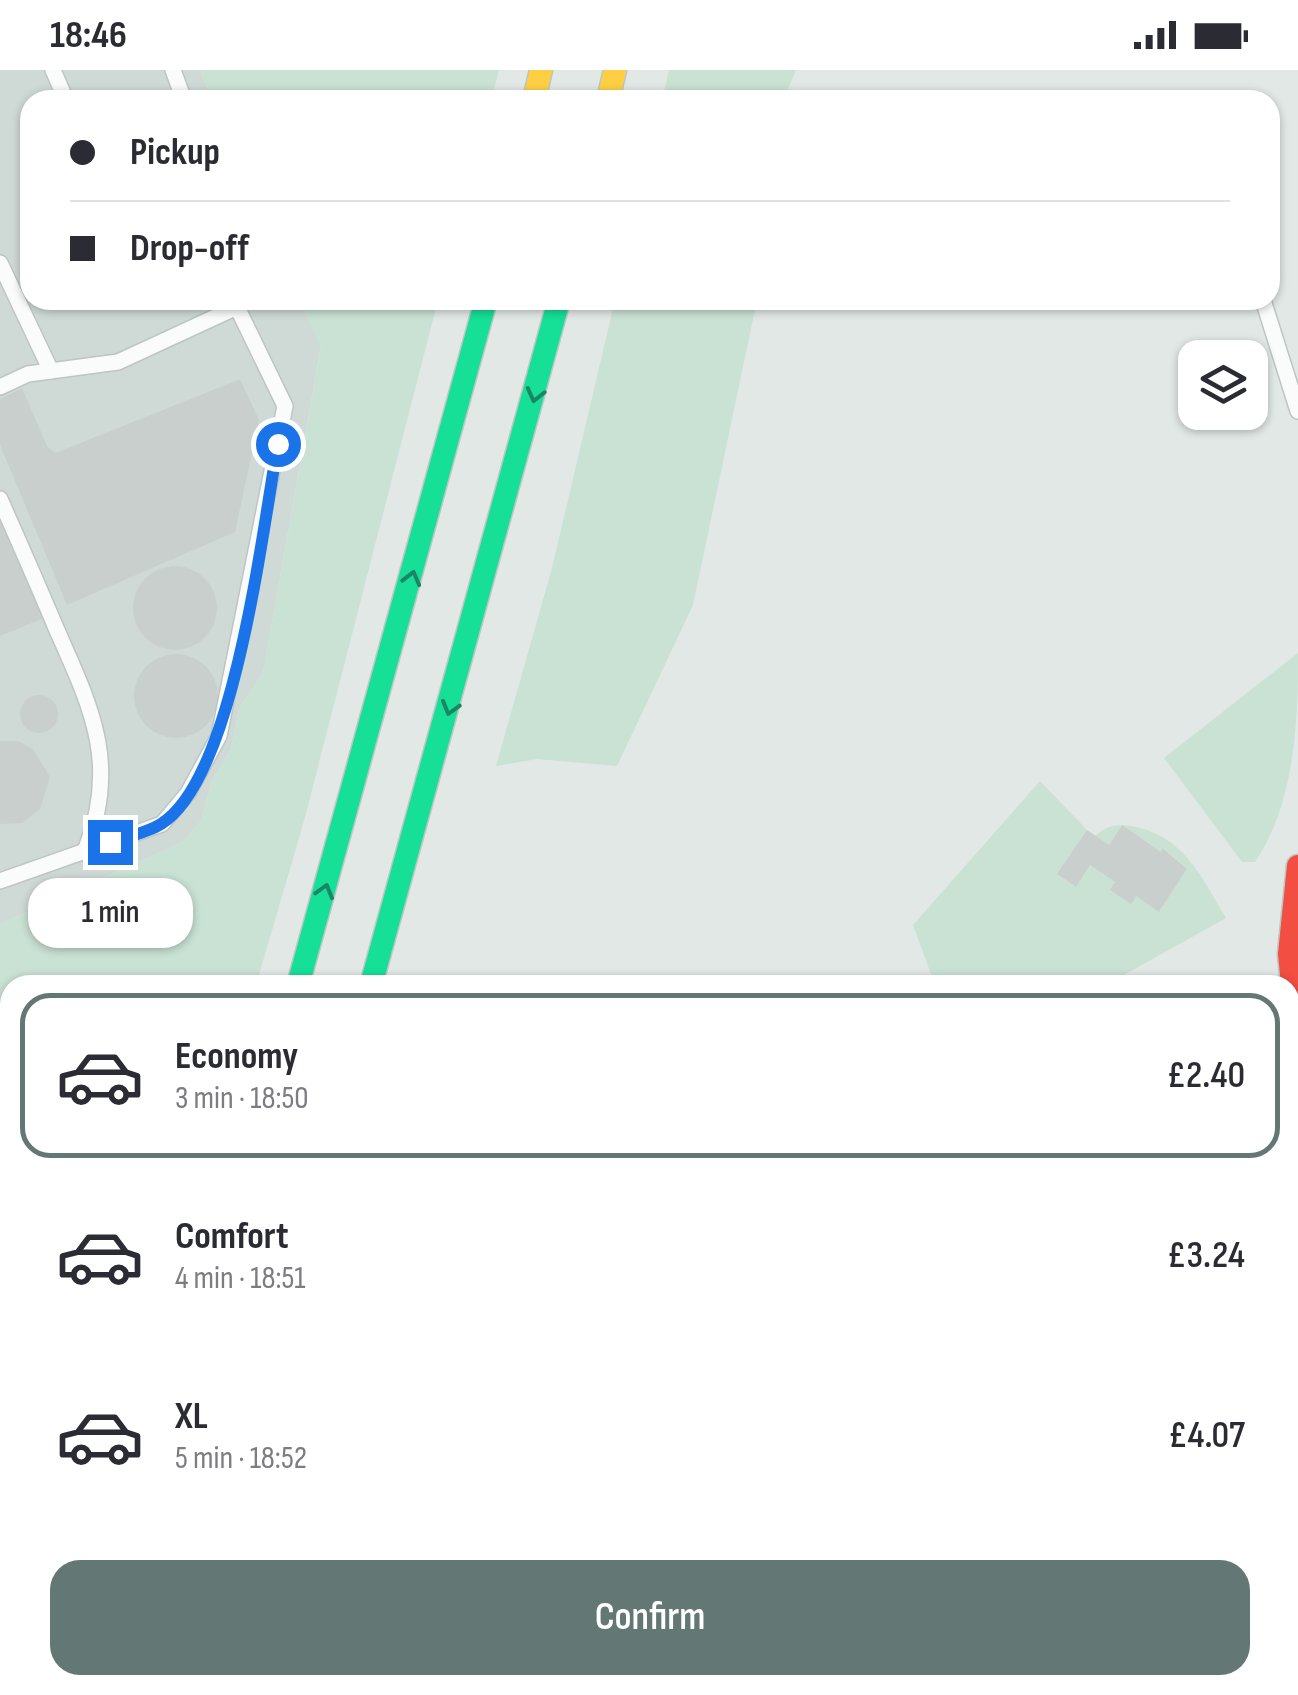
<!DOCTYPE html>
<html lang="en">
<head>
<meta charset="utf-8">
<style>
  body { margin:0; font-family:"Sofia Sans Condensed",sans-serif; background:#f7f7f7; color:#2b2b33; height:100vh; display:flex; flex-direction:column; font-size:38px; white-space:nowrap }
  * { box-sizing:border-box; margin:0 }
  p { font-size:32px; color:#7c7c81 }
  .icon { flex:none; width:55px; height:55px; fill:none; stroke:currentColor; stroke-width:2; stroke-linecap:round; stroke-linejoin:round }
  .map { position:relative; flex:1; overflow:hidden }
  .panel { position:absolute; left:0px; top:905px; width:1300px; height:720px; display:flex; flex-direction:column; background:#fff; border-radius:30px 30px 0 0; box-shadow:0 2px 8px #0004 }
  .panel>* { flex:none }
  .hud { position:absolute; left:20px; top:20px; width:1260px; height:220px; border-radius:30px; box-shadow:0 2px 8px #0004; display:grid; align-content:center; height:220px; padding:0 50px; background:#fff }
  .buttons { position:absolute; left:1178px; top:270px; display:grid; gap:20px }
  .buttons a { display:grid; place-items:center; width:90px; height:90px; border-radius:20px; background:#fff; box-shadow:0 2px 8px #0004; font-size:50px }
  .end { position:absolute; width:45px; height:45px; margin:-22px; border:12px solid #1a73e8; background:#fff; box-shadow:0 0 0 5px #fff }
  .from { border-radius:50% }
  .bubble { position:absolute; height:70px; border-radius:30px; background:#fff; box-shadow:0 2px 8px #0004; font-size:32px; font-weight:600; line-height:70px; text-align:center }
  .hud b { display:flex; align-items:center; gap:35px; height:95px; font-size:38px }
  .hud b+b { border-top:2px solid #e1e1e2 }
  .hud i { width:25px; height:25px; background:#2b2b33 }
  ul { padding:18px 0 0; list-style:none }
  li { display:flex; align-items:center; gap:30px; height:165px; margin:0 20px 15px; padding:0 30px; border:5px solid transparent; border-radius:30px }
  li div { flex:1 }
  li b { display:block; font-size:38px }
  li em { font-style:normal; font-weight:600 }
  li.selected { border-color:#637875 }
  li>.icon { width:90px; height:90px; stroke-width:1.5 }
  .action { display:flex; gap:20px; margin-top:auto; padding:20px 50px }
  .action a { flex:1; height:115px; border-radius:30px; background:#637875; color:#fff; font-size:40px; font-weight:600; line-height:115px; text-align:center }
  .status { display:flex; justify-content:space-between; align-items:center; height:70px; padding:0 50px; background:#fff; direction:ltr }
  .status svg { height:28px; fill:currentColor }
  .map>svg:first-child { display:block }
  .built { fill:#cfdad6 }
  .green { fill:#c9e2d4 }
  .building { fill:#c9cfcd }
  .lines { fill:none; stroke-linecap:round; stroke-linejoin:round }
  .lane-casing { stroke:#bec5c3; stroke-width:18 }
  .street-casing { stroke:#bec5c3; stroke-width:35 }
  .fast-casing { stroke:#bdc6c3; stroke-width:25 }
  .slow-casing { stroke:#bdc6c3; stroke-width:25 }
  .jam-casing { stroke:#bdc6c3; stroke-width:25 }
  .lane { stroke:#fafcfb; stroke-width:15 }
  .street { stroke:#fafcfb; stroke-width:32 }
  .fast { stroke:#16e098; stroke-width:22 }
  .slow { stroke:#ffcf43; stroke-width:22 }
  .jam { stroke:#f24e42; stroke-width:22 }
  .oneway { stroke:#1b8663 }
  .route { stroke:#1a73e8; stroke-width:12 }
</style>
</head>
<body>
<div class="status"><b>18:46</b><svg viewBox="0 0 49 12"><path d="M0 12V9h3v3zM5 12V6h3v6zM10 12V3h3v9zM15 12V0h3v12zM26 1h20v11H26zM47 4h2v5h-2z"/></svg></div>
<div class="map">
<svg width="1298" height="1625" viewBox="0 0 1298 1625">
  <rect width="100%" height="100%" fill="#e1e8e6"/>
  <path class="built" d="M0,0h200l12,30h-182v200h269l22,46 -58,327 -24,36 -8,40 -19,31 -11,41 -18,21 -183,82z"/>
  <g class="green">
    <path d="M200,0h299l-8,30h-279z"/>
    <path d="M669,0h127l-13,30h-121z"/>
    <path d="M299,230h139l-134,521 -48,164h-246v700h24l-3,10h-31v-771l183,-82 18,-21 11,-41 19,-31 8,-40 24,-36 58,-326z"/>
    <path d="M615,230h142l-64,305 -76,161 -80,-7 -41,7 56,-198z"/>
    <path d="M1298,583c0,70 -3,149 -43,209h-13l-78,-104z"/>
    <path d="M1040,711l47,49 -29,45 18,12 14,-22 25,17 -4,8 19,13 6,-7 24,15 27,-42 -23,-21 -3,4 -39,-26 -13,19 -14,-9c14,-13 28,-12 45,-8 46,12 63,52 86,90l-120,67h-171l-22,-60z"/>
  </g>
  <g class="building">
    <path d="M240,309l19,41 -24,112 -168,73 -67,-160v-46l22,-11 25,58 8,7z"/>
    <path d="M0,438l49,108 -49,20z"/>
    <circle cx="175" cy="538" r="42"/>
    <circle cx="176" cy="626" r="42"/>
    <circle cx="39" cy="644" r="19"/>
    <path d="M0,671h18l15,8 17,28 -10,32 -18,14 -22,1z"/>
    <path d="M1122,755l39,27 2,-4 24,21 -28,43 -23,-16 -5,8 -21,-14 5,-8 -25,-17 -14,22 -19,-13 30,-44 22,15z"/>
  </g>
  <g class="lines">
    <g class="lane-casing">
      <g id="lane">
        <path d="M53,0l13,30"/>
        <path d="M173,0l11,30"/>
        <path d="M0,193l51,108"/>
        <path d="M1263,230l35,111"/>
        <path d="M0,317l28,-13 90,-12 119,-55 48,99 -66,330 -31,57 -26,31 -162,57"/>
        <path d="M0,429c19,43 38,86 56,129 35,79 64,136 29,223"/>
        <path d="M1290,1050l8,-7"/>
      </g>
    </g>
    <g class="street-casing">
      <path id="street" d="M1118,1625l23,-10"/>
    </g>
    <g class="fast-casing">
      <g id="fast">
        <path d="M298,915l188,-685"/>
        <path d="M371,915l188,-685"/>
        <path d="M68,1625l3,-10"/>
      </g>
    </g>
    <g class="slow-casing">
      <g id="slow">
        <path d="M534,30l7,-30"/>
        <path d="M608,30l7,-30"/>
        <path d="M145,1625l3,-10"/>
      </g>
    </g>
    <g class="jam-casing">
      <path id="jam" d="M1298,796l-9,88 9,89"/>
    </g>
    <use href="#lane" class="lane"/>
    <use href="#street" class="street"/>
    <use href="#fast" class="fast"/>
    <use href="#slow" class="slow"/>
    <use href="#jam" class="jam"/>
  </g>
  <defs><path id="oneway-chevron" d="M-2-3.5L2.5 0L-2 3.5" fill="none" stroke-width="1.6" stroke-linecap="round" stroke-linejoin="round" transform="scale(2.5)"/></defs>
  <g class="oneway">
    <use href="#oneway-chevron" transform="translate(535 325) rotate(104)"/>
    <use href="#oneway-chevron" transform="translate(412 508) rotate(-75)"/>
    <use href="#oneway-chevron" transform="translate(450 638) rotate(106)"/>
    <use href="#oneway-chevron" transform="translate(325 821) rotate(-74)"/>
  </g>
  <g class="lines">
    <path class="route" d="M110,772c16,-5 37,-9 51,-18 74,-46 101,-294 117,-380"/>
  </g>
</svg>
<div class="buttons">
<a><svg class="icon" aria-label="layers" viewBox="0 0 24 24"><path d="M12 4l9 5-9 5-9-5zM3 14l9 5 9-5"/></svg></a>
</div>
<i class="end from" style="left:278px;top:374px"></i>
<i class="end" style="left:110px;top:772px"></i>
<div class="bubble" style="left:28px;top:808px;width:165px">1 min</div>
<div class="hud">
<b><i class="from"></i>Pickup</b>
<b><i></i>Drop-off</b>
</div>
<section class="panel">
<ul>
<li class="selected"><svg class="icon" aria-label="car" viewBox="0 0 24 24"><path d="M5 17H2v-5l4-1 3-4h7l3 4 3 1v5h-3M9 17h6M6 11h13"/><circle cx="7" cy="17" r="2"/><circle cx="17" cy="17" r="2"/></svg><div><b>Economy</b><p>3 min · 18:50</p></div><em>£2.40</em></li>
<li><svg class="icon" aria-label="car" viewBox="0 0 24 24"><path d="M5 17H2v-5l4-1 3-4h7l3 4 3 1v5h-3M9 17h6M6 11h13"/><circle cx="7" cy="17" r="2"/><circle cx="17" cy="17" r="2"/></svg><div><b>Comfort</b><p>4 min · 18:51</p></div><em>£3.24</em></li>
<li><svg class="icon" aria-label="car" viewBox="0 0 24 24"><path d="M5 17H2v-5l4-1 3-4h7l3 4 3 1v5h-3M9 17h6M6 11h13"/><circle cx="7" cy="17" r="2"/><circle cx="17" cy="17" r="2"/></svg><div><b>XL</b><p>5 min · 18:52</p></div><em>£4.07</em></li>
</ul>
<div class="action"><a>Confirm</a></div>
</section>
</div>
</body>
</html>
